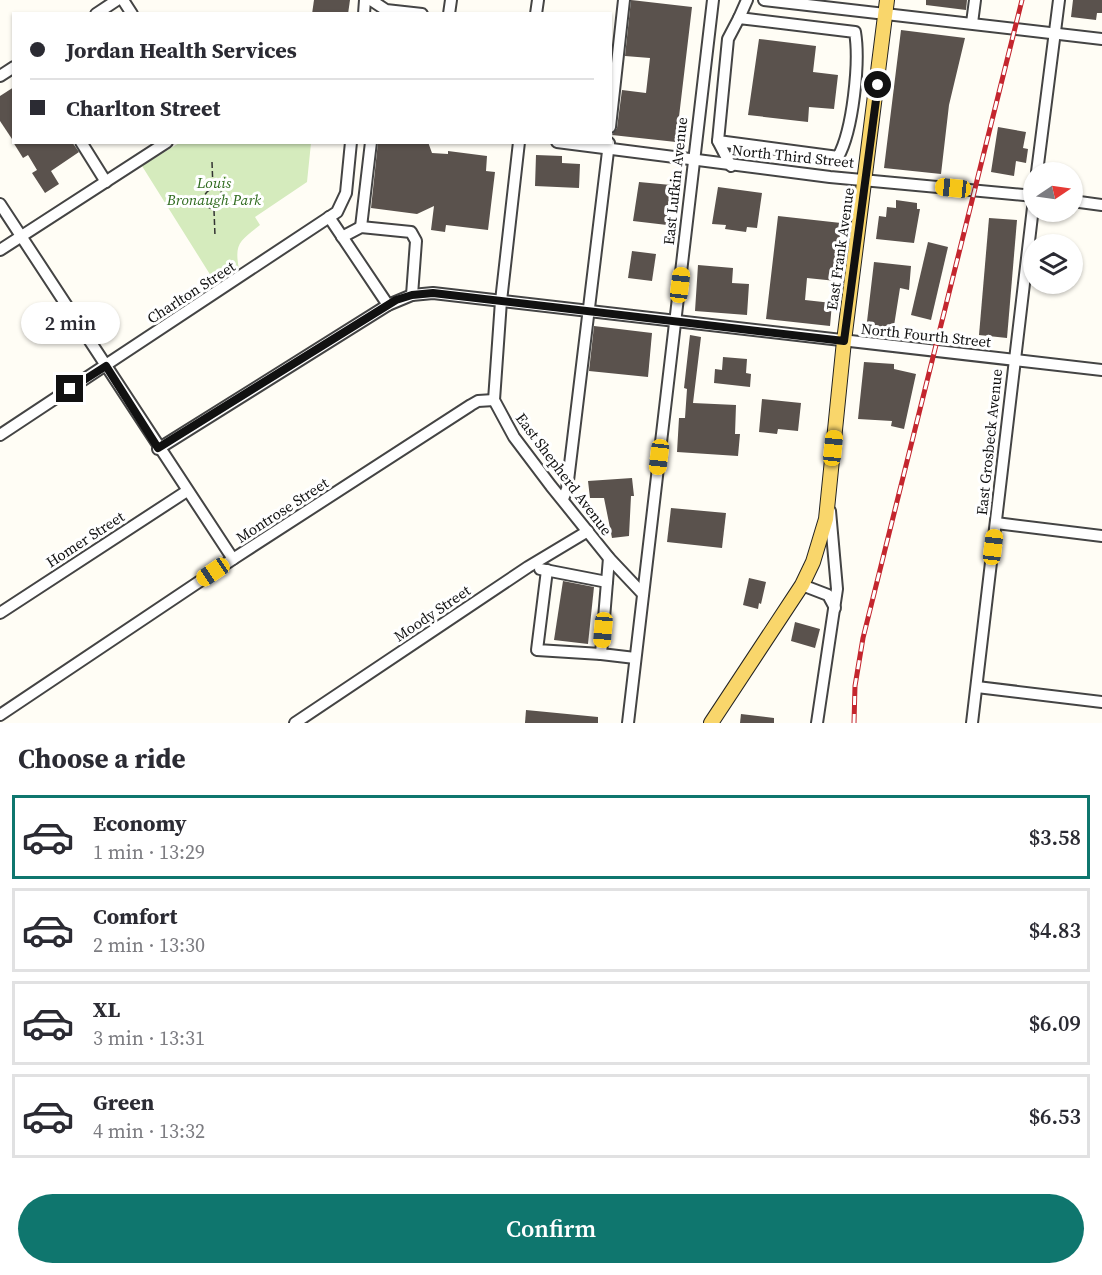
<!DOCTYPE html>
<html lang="en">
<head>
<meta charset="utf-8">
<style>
  body { margin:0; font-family:"Source Serif 4",serif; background:#f7f7f7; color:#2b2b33; height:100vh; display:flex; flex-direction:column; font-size:22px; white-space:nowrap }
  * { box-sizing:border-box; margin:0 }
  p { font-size:20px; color:#7c7c81 }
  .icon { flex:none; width:33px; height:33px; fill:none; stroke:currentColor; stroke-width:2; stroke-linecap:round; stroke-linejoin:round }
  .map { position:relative; height:723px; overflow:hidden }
  .side { display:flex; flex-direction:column; background:#fff; flex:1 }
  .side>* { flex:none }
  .hud { position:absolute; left:12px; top:12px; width:600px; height:132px; border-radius:0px; box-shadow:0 2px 4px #0004; display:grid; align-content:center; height:132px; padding:0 18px; background:#fff }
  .needle { width:39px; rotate:77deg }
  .tools { position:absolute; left:1023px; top:162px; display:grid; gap:12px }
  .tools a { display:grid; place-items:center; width:60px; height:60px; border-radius:50%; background:#fff; box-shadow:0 2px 4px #0004; font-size:30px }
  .end { position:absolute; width:27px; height:27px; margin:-14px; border:8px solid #111; background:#fff; box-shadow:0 0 0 3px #fff }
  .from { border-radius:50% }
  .bubble { position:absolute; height:42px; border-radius:21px; background:#fff; box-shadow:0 2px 4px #0004; font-size:20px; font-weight:600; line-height:42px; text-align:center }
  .car { position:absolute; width:18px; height:36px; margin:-18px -9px; border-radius:8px; box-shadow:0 0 4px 2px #0007; background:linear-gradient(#f5c518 24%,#345 0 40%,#f5c518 0 76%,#345 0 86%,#f5c518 0) }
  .hud b { display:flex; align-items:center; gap:21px; height:57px; font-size:22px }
  .hud b+b { border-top:2px solid #e1e1e2 }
  .hud i { width:15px; height:15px; background:#2b2b33 }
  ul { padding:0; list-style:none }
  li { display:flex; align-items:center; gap:18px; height:84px; margin:0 12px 9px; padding:0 6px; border:3px solid #e1e1e2; border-radius:0px }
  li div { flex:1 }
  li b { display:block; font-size:22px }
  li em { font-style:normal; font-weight:600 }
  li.selected { border-color:#0f766e }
  li>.icon { width:54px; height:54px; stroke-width:1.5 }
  h2 { padding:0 18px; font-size:27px; line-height:72px }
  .cta { display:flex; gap:12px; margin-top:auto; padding:12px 18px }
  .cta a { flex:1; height:69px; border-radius:36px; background:#0f766e; color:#fff; font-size:24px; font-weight:600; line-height:69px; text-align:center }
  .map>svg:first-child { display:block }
  .green { fill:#d5ebbd }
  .building { fill:#5a524d }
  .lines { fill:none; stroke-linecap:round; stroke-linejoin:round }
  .minor-casing { stroke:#444; stroke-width:14 }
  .major-casing { stroke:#222; stroke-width:16 }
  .path { stroke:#333; stroke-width:1.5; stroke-dasharray:6 3; stroke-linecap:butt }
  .minor { stroke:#fff; stroke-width:10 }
  .major { stroke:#f9d66b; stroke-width:14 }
  .rail-casing { stroke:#c4262e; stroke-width:5 }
  .rail { stroke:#fff; stroke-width:3; stroke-dasharray:9; stroke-linecap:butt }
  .route { stroke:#111; stroke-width:8 }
  .labels { text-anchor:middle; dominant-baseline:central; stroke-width:6; stroke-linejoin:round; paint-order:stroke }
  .street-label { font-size:15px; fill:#111; stroke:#fff }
  .park-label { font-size:15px; font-style:italic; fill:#2f6b1f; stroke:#fff }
</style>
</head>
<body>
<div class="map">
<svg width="1102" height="723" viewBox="0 0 1102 723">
  <rect width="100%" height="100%" fill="#fffdf5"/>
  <path class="green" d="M179,143h132l-4,39 -52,35 5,8c-20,16 -26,18 -21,44l-23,15 -74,-118z"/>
  <g class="building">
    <path d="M314,0h36l-2,14h-36z"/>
    <path d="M631,0l61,7 -16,135 -64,-7 5,-7 5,-38 24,3 4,-35 -25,-2z"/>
    <path d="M926,0h41l-1,10 -40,-5z"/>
    <path d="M1073,0h29v13h-5l-1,7 -25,-3z"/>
    <path d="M901,30l64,8 -16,67 -8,69 -57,-6z"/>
    <path d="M759,39l57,7 -3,26 25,3 -4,34 -25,-2 -1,15 -60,-7z"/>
    <path d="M14,87v55l-14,-21v-25z"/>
    <path d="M998,127l28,5 -3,16 5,1 -2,14 -10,-2 -2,15 -23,-4z"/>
    <path d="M13,142h59l7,10 -28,19 8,13 -14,9 -13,-20 5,-3 -9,-15 -5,3z"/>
    <path d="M378,142h50l4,11 16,1v-3l39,5 -1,15 9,1 -7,58 -42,-5 -1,7 -14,-2 3,-24 -17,8 -46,-6z"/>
    <path d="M536,155l26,1v7l18,1 -1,24 -44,-2z"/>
    <path d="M639,182l32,3 -4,40 -34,-4z"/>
    <path d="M718,187l44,6 -5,35 -10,-1 -1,5 -21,-3 1,-4 -14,-1z"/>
    <path d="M896,200l21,3v6h3l-6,34 -38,-4 3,-23 7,1 1,-10 9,1z"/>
    <path d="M778,216l63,7 -5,58 -29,-3 -2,22 27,3 -2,23 -64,-7z"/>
    <path d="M989,218l28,2 -10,118 -28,-3z"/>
    <path d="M928,242l20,5 -17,73 -20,-5z"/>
    <path d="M632,251l24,3 -4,27 -24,-3z"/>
    <path d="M874,262l37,4 -2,24 -9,-2 -7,44 -27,-2z"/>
    <path d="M698,265l35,3 -1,15 17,1 -2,31 -52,-4z"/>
    <path d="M594,326l58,7 -4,44 -59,-6z"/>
    <path d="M690,335l11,2 -8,66 43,2 -1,29h5l-2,22 -61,-4 2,-34h6l2,-29 -3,-1z"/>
    <path d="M723,357l24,2 -1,14 5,1 -1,13 -36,-4 1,-14 7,1z"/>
    <path d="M864,362l30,2v5l22,5 -12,55 -13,-3 1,-5 -34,-2z"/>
    <path d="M762,399l39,4 -3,28 -20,-2 -1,5 -18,-2z"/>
    <path d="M632,478l2,18h-3l-2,40 -17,2 -8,-40h-14l-2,-17z"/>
    <path d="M671,508l55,5 -4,35 -55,-6z"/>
    <path d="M749,578l17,4 -5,22 -2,-1 -1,6 -15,-4z"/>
    <path d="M563,581l31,6 -6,57 -34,-4z"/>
    <path d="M795,622l25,7 -5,19 -24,-7z"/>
    <path d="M526,710l72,7v6h-73z"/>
    <path d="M741,714l33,4v5h-34z"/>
  </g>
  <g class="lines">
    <g class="minor-casing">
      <g id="minor">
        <path d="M123,0l9,14"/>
        <path d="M371,0l15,10 36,4"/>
        <path d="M764,0l338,39"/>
        <path d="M96,14l21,-14"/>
        <path d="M364,14l1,-14"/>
        <path d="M449,14l2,-14"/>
        <path d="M536,14l2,-14"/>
        <path d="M739,18l116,14c5,30 -2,98 -17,125l-120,-16 10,-102z"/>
        <path d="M739,18l8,-18"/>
        <path d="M972,23l3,-23"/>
        <path d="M0,76l14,-9"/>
        <path d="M610,127l14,-127"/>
        <path d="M718,141l13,25"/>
        <path d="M81,142l25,40"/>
        <path d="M519,142l-18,159 -7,99 20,37 37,49 58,72 34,36"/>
        <path d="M557,142l273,35 204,19"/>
        <path d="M1037,172l22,-172"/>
        <path d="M1072,201l30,4"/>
        <path d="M0,204l233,355"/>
        <path d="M329,217l59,88"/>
        <path d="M361,227l10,-85"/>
        <path d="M342,237l19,-10 50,5 5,9 -4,54"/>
        <path d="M0,250l167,-108"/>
        <path d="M0,435l337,-223 9,-19 5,-51"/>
        <path d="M158,449l230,-144 24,-10 21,-2 669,77"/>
        <path d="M563,499l4,-10 42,-346"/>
        <path d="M996,523l106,13"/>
        <path d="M609,558l-8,96 34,4"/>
        <path d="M540,569l67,13"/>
        <path d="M547,570l-10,80 64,4"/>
        <path d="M802,585l26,10 7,13"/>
        <path d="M0,613l187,-122"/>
        <path d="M977,687l125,15"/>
        <path d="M0,715l233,-156 238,-154 7,-4 16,-1"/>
        <path d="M295,723l233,-156 60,-36"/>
        <path d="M628,723l85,-723"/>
        <path d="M817,723l20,-134 -7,-78"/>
        <path d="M972,723l62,-524"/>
      </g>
    </g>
    <g class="major-casing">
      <path id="major" d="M711,723l91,-138 11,-23 13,-43 18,-178 43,-341"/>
    </g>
    <g class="path">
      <path d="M212,162l1,27"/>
      <circle cx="214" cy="199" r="10"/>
      <path d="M214,210l1,26"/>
    </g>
    <use href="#minor" class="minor"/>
    <use href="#major" class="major"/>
    <g class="rail-casing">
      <path id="rail" d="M854,723l1,-37 8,-48 159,-638"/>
    </g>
    <use href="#rail" class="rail"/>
  </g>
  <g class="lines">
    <path class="route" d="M70,389l36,-23 52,82 238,-148 16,-5 21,-2 411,48 34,-256"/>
  </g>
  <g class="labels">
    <g class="street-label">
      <text transform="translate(793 156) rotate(6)">North Third Street</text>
      <text transform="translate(675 181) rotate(-84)">East Lufkin Avenue</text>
      <text transform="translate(840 249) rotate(-82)">East Frank Avenue</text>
      <text transform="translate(191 292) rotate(-33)">Charlton Street</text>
      <text transform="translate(926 335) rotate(6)">North Fourth Street</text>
      <text transform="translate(989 442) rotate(-84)">East Grosbeck Avenue</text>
      <text transform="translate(564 474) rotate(53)">East Shepherd Avenue</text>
      <text transform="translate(282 510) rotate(-33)">Montrose Street</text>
      <text transform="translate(85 539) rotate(-33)">Homer Street</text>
      <text transform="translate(432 613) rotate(-34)">Moody Street</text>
    </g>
    <g class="park-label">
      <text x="214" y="182">Louis<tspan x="214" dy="17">Bronaugh Park</tspan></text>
    </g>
  </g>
</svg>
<div class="tools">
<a><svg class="needle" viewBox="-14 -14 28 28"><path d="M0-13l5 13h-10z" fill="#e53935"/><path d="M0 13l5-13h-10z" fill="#7c7c81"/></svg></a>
<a><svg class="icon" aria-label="layers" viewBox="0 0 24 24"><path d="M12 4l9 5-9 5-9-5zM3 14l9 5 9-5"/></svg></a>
</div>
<i class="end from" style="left:878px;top:85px"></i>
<i class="end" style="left:70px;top:389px"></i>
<div class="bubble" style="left:21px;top:302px;width:99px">2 min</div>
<i class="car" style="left:953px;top:188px;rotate:276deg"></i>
<i class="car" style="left:680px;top:285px;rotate:7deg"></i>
<i class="car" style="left:833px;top:448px;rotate:6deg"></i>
<i class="car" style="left:659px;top:457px;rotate:187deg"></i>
<i class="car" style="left:993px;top:547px;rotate:7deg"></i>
<i class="car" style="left:213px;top:572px;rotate:236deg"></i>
<i class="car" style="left:603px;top:630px;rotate:185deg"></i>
<div class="hud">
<b><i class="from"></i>Jordan Health Services</b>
<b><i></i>Charlton Street</b>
</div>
</div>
<section class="side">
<h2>Choose a ride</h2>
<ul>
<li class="selected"><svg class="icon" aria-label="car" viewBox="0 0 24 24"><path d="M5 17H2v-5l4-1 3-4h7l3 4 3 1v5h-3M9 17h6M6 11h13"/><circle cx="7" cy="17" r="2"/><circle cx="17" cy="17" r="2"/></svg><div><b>Economy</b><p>1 min · 13:29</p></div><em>$3.58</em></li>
<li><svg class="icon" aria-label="car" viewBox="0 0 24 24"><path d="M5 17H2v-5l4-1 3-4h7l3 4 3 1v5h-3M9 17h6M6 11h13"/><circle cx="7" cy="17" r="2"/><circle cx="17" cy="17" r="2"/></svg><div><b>Comfort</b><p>2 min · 13:30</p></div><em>$4.83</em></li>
<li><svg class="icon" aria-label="car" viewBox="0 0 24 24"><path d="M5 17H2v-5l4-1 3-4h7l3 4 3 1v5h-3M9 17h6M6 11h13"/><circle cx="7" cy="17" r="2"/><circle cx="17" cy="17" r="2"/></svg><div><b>XL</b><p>3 min · 13:31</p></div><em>$6.09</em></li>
<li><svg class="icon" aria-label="car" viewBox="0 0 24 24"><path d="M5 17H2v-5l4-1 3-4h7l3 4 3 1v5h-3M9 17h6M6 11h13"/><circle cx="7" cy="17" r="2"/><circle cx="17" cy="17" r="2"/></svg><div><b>Green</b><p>4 min · 13:32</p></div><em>$6.53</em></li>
</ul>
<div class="cta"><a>Confirm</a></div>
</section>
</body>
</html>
